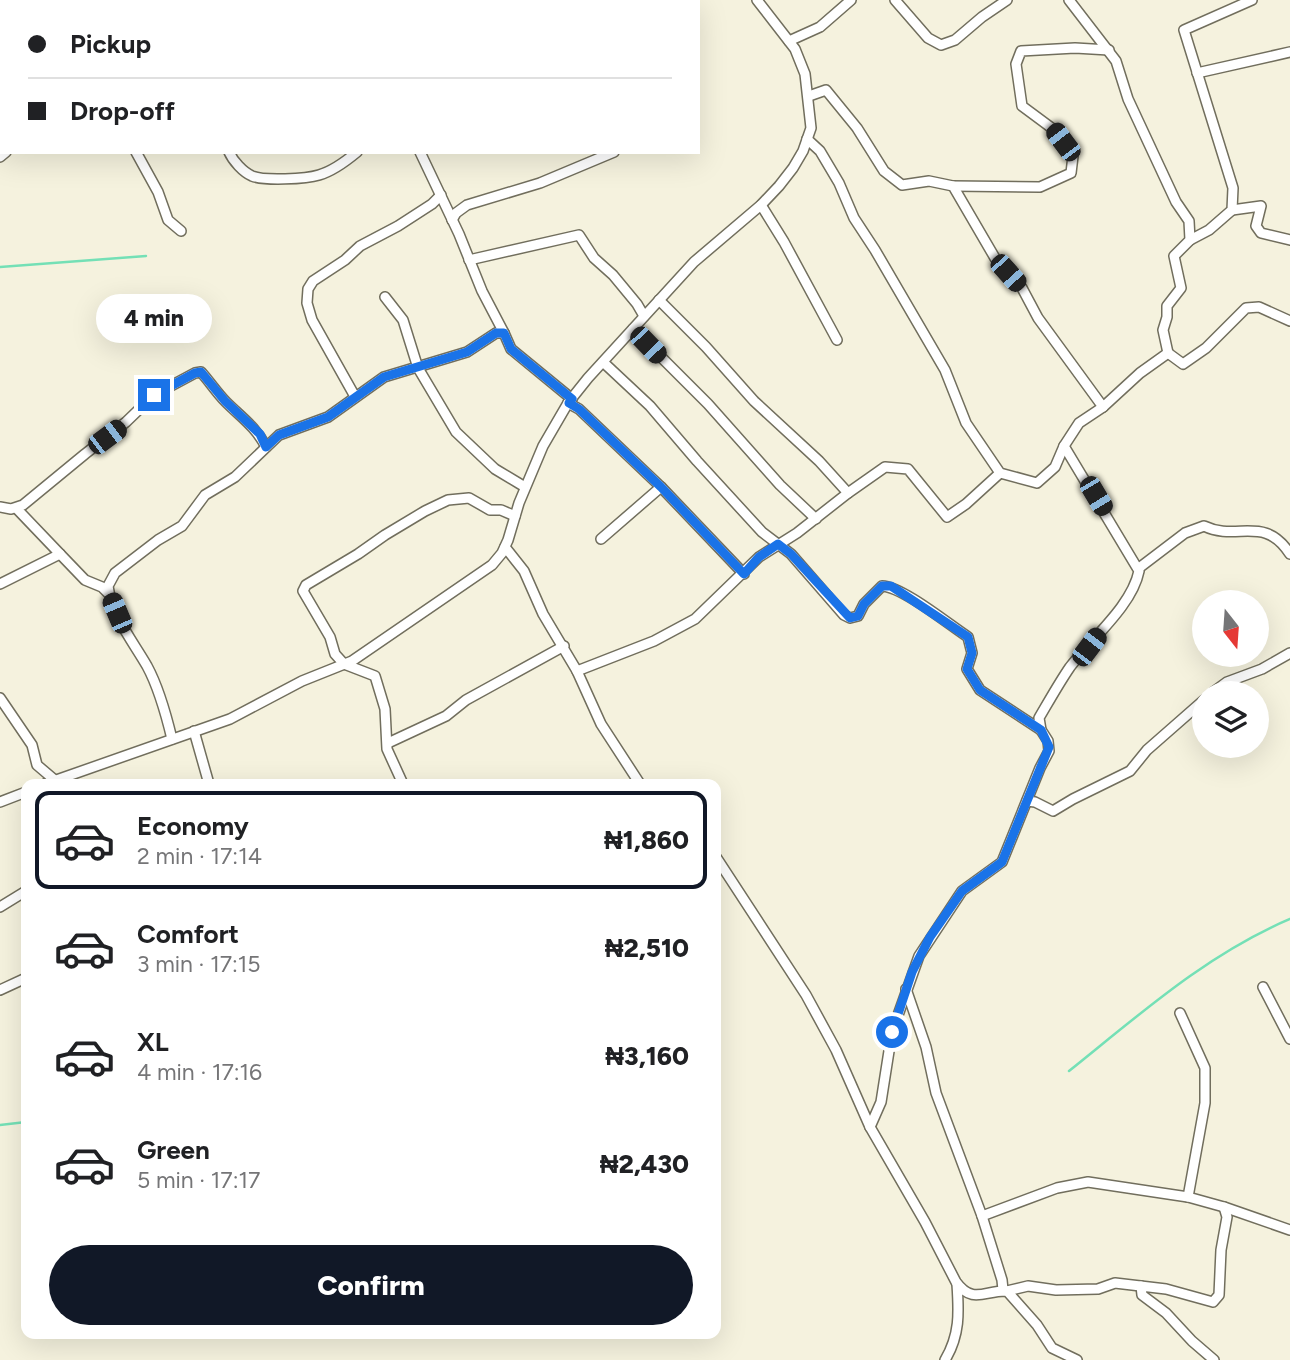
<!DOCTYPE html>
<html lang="en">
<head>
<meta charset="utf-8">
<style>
  body { margin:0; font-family:Figtree,sans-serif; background:#f6f6f6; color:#202124; height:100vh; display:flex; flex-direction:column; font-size:26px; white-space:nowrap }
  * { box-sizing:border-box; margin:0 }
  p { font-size:23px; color:#757577 }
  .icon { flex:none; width:38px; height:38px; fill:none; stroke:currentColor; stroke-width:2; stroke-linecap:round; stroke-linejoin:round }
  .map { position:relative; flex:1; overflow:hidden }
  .side { position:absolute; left:21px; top:779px; width:700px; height:560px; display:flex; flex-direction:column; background:#fff; border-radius:14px; box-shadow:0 7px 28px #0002 }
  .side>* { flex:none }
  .guide { position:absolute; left:0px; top:0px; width:700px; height:154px; box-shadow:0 7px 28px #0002; display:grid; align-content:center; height:154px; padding:0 28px; background:#fff }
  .needle { width:46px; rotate:163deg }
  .buttons { position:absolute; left:1192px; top:590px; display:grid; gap:14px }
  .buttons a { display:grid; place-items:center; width:77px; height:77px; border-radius:50%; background:#fff; box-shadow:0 7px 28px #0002; font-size:35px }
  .end { position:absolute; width:32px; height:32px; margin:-16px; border:9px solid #1a73e8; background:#fff; box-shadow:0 0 0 4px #fff }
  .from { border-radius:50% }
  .bubble { position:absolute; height:49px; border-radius:24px; background:#fff; box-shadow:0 7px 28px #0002; font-size:23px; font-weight:800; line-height:49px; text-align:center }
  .car { position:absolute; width:21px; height:42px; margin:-21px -10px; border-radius:9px; box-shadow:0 0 5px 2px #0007; background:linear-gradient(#222 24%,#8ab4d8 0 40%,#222 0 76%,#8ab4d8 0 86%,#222 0) }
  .guide b { display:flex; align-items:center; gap:24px; height:66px; font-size:26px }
  .guide b+b { border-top:2px solid #e0e0e0 }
  .guide i { width:18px; height:18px; background:#202124 }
  ul { padding:12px 0 0; list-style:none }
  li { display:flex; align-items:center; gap:21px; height:98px; margin:0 14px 10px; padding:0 14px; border:4px solid transparent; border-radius:14px }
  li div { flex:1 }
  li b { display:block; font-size:26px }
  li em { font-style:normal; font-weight:800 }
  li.selected { border-color:#111827 }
  li>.icon { width:63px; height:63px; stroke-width:1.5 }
  .primary-button { display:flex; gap:14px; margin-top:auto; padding:14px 28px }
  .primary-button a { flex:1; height:80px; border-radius:42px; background:#111827; color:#fff; font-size:28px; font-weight:800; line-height:80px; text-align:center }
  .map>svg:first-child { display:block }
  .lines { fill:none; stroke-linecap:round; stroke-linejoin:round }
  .stream { stroke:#74e0b6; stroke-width:2.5 }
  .minor-casing { stroke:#716e5d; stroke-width:12 }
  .minor { stroke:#fff; stroke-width:9 }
  .route { stroke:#1a73e8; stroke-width:9 }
</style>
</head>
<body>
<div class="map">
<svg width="1290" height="1360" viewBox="0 0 1290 1360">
  <rect width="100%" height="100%" fill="#f5f2de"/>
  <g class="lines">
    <g class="stream">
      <path d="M0,267l146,-11"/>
      <path d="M1069,1071c70,-56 138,-117 221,-152"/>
      <path d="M0,1125l26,-3"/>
    </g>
    <g class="minor-casing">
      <g id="minor">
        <path d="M103,0l1,2"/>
        <path d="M351,0l1,2"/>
        <path d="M560,0l1,2"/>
        <path d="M895,0l33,38 13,7 14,-5 27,-23 25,-17"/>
        <path d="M1069,0l47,61 12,38 48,103 13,19 1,19 -16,16 7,32 -14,18v11l-4,13 5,23 -28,20 -37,34"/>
        <path d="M789,41l31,-14 31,-27"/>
        <path d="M1197,73l93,-21"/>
        <path d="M0,83l2,-1"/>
        <path d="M809,96l17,-6 31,38 27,43 18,14 27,-4 24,5 42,72 27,30 16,30 65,89 -24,16 -15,23 75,125c-7,35 -48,68 -69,96 -11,16 -21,34 -31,51l2,12 7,11 1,10 -9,17 -38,94 -40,29 -43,65 -27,76 -11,70 -11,25"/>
        <path d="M807,139l13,12 19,32 15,35 21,32 70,120 21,53 34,50 37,10 18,-16 9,-21"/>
        <path d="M136,152l22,40 10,28 13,11"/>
        <path d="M229,152c4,9 14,20 23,24 12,5 54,3 67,-1 14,-4 26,-13 38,-23"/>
        <path d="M420,152l39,82 23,57 22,42"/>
        <path d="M0,157l6,-5"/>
        <path d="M953,186l87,1 31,-14 2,-17 -20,-27 -31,-23 -6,-42 5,-13 54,-3 34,2"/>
        <path d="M761,205l23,37 53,98"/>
        <path d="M1232,210l29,-4 -5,20 5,7 29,7"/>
        <path d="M452,220l4,-7 11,-8 73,-22 74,-31"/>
        <path d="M1190,240l19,-10 23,-20 1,-22 -49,-158 68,-30"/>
        <path d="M469,260l110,-25 15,23 19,17 24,29 7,12"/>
        <path d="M385,297l18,23 15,48 38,64 39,37 30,18"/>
        <path d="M633,329l75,75 72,81 36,34"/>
        <path d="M1168,353l15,11 23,-16 40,-40 13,-1 31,14"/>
        <path d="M603,362l47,44 47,55 65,71 29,22 53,61 6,3 8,-2 6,-12 18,-18c21,1 66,38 86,51l4,16 -5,16 13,21 61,40"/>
        <path d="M357,396l-4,-3 -41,-73 -5,-17 1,-14 5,-8 32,-21 15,-14 38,-20 34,-22 9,-9"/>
        <path d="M568,403l11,6 82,78 83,87"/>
        <path d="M848,493l37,-26 23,2 39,48 19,-13 34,-31"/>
        <path d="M0,507l11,2 12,-4 62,-51 41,-32 28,-27 41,-22 6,-1c9,10 16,21 25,30 15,15 30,25 40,45"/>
        <path d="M601,539l60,-52"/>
        <path d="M505,547l19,24 19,43 34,57 24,53 39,60"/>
        <path d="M60,554l25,26 17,7 7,7"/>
        <path d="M1139,568l46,-35 19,-7c33,16 60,-12 86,28"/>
        <path d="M0,584l60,-30 -43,-45"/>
        <path d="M577,671l77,-30 41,-22 64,-62 38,-24 51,-40 -29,-32 -65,-60 -48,-54 -47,-47"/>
        <path d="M1212,693l15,-11 35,-13 28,-16"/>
        <path d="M0,698l32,47 5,20 20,17"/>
        <path d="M194,731l15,53"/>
        <path d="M172,739c-6,-25 -13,-51 -25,-73 -15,-26 -35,-50 -39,-80l7,-13 43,-33 24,-14 23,-31 30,-18 44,-42 49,-18 56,-40 83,-25 29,-19h8l7,16 61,50"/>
        <path d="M388,743l58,-27 20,-16 98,-54"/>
        <path d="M45,784l185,-65 72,-38 50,-20 140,-96 10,-12 6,-13 11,-37 24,-57 25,-43 20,-25 106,-116 67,-57 18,-19 14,-18 10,-17 8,-23 -6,-54 -10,-25 -38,-49"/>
        <path d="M403,784l-16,-35 -2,-40 -10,-33 -31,-12 -9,-10 -5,-17 -27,-46 3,-6 52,-31 27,-19 40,-24 23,-11 21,-2 21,12h11l14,6"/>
        <path d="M1027,801l8,1 18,9 20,-12 57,-28 17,-21 57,-50"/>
        <path d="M0,802l26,-10"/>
        <path d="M716,857l90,138 30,55 34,77 55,95 31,60c17,23 29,8 51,9l30,34 15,23 25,12"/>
        <path d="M0,907l26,-16"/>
        <path d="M1263,987l27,52"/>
        <path d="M906,989l20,58 10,46 46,123"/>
        <path d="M0,990l26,-12"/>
        <path d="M1180,1013l25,55v35l-17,94"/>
        <path d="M1141,1286l1,9 24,18 26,28 22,19"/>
        <path d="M1003,1290l-1,-10 -20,-64 75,-28 31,-6 100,15 36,10 66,23"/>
        <path d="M1007,1291l21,-5 28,4 42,-1 17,-6 51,6 47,13 6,-7 2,-45 6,-33 -3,-10"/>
        <path d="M945,1360c15,-25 14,-47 12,-76"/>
      </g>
    </g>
    <use href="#minor" class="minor"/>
  </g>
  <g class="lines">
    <path class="route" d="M154,395l41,-22 6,-1 24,29 35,33 6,13 13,-12 49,-18 56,-40 83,-25 29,-19h8l7,16 61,50 -3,4 10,6 82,78 83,87 15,-17 19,-13 13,10 59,64 8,-2 6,-12 18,-18h9l77,51 4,16 -5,16 13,21 61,40 8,17 -47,115 -40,29 -32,46 -18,35 -20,60"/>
  </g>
</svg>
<div class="buttons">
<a><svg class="needle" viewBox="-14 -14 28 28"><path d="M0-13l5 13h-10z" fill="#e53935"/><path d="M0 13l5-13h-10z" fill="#757577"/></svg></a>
<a><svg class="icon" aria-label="layers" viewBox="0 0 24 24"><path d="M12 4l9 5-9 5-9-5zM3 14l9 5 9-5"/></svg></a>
</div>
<i class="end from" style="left:892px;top:1032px"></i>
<i class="end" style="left:154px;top:395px"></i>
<div class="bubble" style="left:96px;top:294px;width:116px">4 min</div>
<i class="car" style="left:1063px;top:142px;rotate:323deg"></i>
<i class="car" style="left:1008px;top:273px;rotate:138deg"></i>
<i class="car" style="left:648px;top:345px;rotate:136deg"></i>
<i class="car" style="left:107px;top:437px;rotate:53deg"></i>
<i class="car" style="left:1096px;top:496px;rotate:149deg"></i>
<i class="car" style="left:117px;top:613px;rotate:337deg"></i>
<i class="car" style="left:1089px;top:647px;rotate:37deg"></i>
<div class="guide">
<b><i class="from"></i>Pickup</b>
<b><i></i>Drop-off</b>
</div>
<section class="side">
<ul>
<li class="selected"><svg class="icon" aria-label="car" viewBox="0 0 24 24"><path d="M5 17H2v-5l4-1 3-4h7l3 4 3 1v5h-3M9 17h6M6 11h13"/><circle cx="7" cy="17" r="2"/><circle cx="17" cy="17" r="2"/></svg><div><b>Economy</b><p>2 min · 17:14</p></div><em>₦1,860</em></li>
<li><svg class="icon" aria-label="car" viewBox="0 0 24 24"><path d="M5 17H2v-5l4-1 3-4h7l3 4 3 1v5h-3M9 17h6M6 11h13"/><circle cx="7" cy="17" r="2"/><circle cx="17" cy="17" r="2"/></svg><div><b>Comfort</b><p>3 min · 17:15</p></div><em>₦2,510</em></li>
<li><svg class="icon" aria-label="car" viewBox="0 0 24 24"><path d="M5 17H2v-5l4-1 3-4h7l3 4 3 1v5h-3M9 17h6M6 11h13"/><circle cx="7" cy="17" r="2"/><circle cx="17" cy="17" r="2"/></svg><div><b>XL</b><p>4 min · 17:16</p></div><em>₦3,160</em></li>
<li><svg class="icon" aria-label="car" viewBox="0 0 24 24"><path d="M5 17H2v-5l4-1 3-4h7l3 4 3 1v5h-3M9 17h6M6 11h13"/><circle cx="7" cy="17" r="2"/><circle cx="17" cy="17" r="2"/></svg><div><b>Green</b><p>5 min · 17:17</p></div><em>₦2,430</em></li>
</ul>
<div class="primary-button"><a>Confirm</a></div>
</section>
</div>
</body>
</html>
